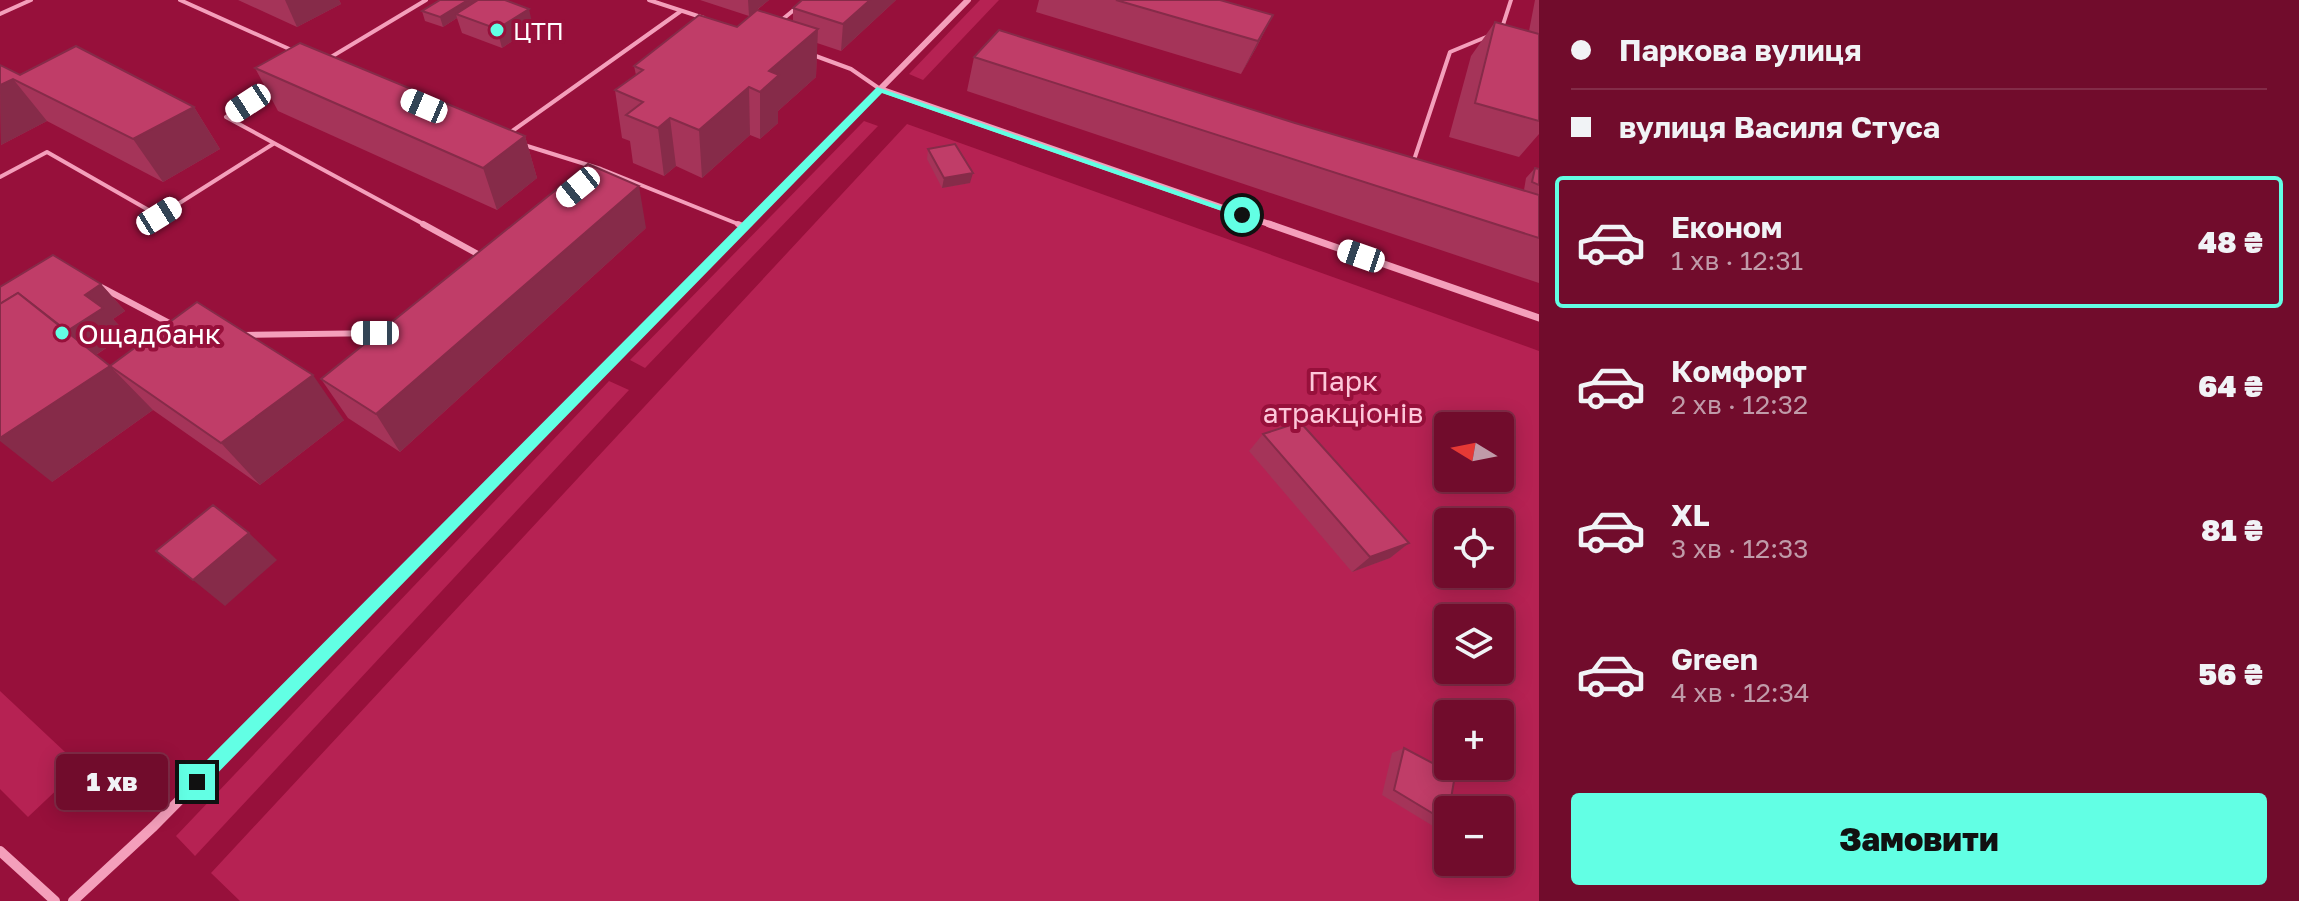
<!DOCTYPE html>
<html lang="uk">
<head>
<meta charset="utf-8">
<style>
  body { margin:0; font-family:"Golos Text",sans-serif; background:#791a38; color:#f1f3f6; height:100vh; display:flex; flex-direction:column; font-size:30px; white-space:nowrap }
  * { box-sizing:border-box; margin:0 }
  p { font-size:26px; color:#c09ba9 }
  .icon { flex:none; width:44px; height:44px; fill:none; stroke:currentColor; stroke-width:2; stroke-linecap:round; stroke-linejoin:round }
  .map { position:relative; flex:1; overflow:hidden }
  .drawer { display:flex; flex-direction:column; background:#710c2c; width:760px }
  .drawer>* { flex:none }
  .banner { display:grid; align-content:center; height:176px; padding:0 32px; background:#710c2c }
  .needle { width:52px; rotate:280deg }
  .controls { position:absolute; left:1434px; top:412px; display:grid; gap:16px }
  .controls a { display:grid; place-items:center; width:80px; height:80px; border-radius:8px; background:#710c2c; box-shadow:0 4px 20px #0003,0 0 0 2px #832c48; font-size:40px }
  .end { position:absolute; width:36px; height:36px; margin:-18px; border:10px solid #62ffe4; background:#111; box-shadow:0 0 0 4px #111 }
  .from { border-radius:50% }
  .bubble { position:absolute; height:56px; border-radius:8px; background:#710c2c; box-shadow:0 4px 20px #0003,0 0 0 2px #832c48; font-size:26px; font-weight:800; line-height:56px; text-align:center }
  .car { position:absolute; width:24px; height:48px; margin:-24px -12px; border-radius:10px; box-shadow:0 0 6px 2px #0007; background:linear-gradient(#fff 24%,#345 0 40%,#fff 0 76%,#345 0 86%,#fff 0) }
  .banner b { display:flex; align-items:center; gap:28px; height:76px; font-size:30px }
  .banner b+b { border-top:2px solid #832c48 }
  .banner i { width:20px; height:20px; background:#f1f3f6 }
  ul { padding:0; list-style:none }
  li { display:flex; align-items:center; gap:24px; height:132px; margin:0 16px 12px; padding:0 16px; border:4px solid transparent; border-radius:8px }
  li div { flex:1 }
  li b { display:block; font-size:30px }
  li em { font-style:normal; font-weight:800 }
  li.current { border-color:#62ffe4 }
  li>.icon { width:72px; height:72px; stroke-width:1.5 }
  .primary-button { display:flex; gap:16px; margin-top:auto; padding:16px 32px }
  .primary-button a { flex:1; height:92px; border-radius:8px; background:#62ffe4; color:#111; font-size:32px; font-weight:800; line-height:92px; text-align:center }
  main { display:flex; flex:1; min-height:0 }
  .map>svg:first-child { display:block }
  .green { fill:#b62253; fill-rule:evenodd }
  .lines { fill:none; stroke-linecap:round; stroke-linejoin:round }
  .lane-far1 { stroke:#f49fbb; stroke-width:4 }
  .lane { stroke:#f49fbb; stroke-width:6 }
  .street-far2 { stroke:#f49fbb; stroke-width:6 }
  .street-far1 { stroke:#f49fbb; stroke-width:7 }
  .street { stroke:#f49fbb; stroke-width:10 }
  .wall { fill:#a53459 }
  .shaded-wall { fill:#862b49 }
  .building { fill:#c03d68; stroke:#862b49; stroke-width:2 }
  .route { fill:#62ffe4 }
  .poi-dot { fill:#62ffe4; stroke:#97103b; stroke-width:3 }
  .labels { text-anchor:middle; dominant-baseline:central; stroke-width:8; stroke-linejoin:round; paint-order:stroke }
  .far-poi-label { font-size:24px; fill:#fff; stroke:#97103b; text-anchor:start }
  .poi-label { font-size:28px; fill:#fff; stroke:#97103b; text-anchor:start }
  .park-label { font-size:28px; fill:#fec7da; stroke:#97103b }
</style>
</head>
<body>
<main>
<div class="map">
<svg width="1539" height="901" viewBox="0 0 1539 901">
  <rect width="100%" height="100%" fill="#97103b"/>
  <g class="green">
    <path d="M980,0h19l-76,80 -14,-6z"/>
    <path d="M864,121l14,5 -233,242 -15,-8z"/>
    <path d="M907,124l632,227v550h-1299l-29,-28zM1448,426h52v52h-52zM1448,522h52v52h-52zM1448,618h52v52h-52zM1448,714h52v52h-52zM1448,810h52v52h-52z"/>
    <path d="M609,381l20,9 -434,466 -19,-20z"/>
    <path d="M0,691l81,76 -53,50 -28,-28z"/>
  </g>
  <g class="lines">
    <g class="lane-far1">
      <path d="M180,0l116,52"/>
      <path d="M649,0l55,18"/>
      <path d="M0,14l31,-14"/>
      <path d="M778,23l28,-23"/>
      <path d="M1501,31l10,-31"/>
      <path d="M813,55l38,14 29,20"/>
      <path d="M326,60l100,-60"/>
      <path d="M274,87l-48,30 201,109"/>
      <path d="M508,134l173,-123"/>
      <path d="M524,145l77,24 142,57"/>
      <path d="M1413,163l37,-111 41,-17"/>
      <path d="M0,177l47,-25 112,64 114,-72"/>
    </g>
    <g class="lane">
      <path d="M423,224l60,33"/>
      <path d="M738,224l7,3"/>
      <path d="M101,287l72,38"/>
      <path d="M244,335l141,-2"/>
    </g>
    <g class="street-far2">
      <path d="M880,89l395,137"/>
      <path d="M745,226l223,-226"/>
    </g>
    <g class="street-far1">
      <path d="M1269,224l270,94"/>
      <path d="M456,520l291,-296"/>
    </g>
    <g class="street">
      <path d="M0,851l55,50"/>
      <path d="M73,901l81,-75 304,-308"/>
    </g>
  </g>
  <g class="wall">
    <path d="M238,0h101l2,4 -44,23z"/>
    <path d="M440,0l93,27 -31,21 -40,-15 -5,-15 -14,9 -18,-6 -3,-10z"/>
    <path d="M700,0h69l-12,10 36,11v-13l103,-8 -55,51 -24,-8 -1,34 -38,34v12l-18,16 -10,-4 -48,43 -26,-12 -12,10 -31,-13 -3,-22 -8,-3 -7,-48 21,-15 -2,-9 103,-39 12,-11z"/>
    <path d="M1039,0h181l53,15 -17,33 -15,26 -205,-62z"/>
    <path d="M1535,0h4v134l-20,23 -70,-20 22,-81 24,-34 34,9z"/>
    <path d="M974,57l321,66 229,67 2,-12 9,-10 4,1v114l-572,-192z"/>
    <path d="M0,65l20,10 174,32 26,42 -57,33 -116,-61 -46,24z"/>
    <path d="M255,68l270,68 12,42 -40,32 -219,-99z"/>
    <path d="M928,149l42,34 -28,5 -15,-29z"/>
    <path d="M646,228l-246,224 -52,-34 -27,-39z"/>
    <path d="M101,284l24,27 -12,8 14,15 -31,21 14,11 234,54 -84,65 -107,-75 -101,72z"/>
    <path d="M1263,434l146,109 -19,15 -38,14 -103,-121z"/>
    <path d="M1404,748l43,74 -14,4 -51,-31 10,-42z"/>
  </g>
  <g class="shaded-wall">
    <path d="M285,0h54l2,4 -44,23z"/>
    <path d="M468,0h10l-22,14 1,4 -14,9 -3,-10z"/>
    <path d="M748,0h21l-20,16z"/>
    <path d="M870,0h26l-55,51 2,-27z"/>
    <path d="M529,9l4,18 -31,21 -5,-19z"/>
    <path d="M1273,15l-17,33 -15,26 17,-33z"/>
    <path d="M818,29l-2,48 -38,34v12l-18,16v-47l9,-21z"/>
    <path d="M13,79l34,42 -46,24 -1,-60z"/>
    <path d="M749,87l1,48 -48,43 -3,-48z"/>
    <path d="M194,107l26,42 -57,33 -30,-43z"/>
    <path d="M670,118l6,48 -12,10 -6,-48z"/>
    <path d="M525,136l12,42 -40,32 -14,-42z"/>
    <path d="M973,173l-3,10 -28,5 2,-10z"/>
    <path d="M639,186l7,42 -246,224 -24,-38z"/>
    <path d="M101,284l24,27 -12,8 14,15 -36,24 -26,-26 20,-37z"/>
    <path d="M110,366l43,44 -101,72 -52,-41v-3z"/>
    <path d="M313,375l31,45 -84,65 -39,-42z"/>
    <path d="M249,533l28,27 -52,46 -32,-26z"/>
    <path d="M1409,543l-19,15 -38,14 18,-15z"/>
  </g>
  <g class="building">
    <path d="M440,0h28l-28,17 -18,-6z"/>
    <path d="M478,0h27l24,9 -32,20 -41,-15z"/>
    <path d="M802,0h68l-27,24 -50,-16z"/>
    <path d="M1116,0h104l53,15 -15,26z"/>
    <path d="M757,10l61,19 -49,42 10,4 -19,17 -11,-5 -50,43 -29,-12 -12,10 -32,-13 17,-13 -28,-12 28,-20 -9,-4 65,-51 38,12z"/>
    <path d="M1495,22l44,12v87l-64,-18z"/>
    <path d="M999,30l296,93 244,72v43l-565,-181z"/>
    <path d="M300,43l225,93 -42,32 -228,-100z"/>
    <path d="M76,46l118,61 -61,32 -120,-60 -13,6v-20l20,10z"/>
    <path d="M955,144l18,29 -29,5 -16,-29z"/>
    <path d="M588,164l51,22 -263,228 -55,-35z"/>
    <path d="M1535,168l4,1v16l-7,-3z"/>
    <path d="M53,255l48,29 -16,11 18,13 -36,23 -49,-38 -18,11v-17z"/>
    <path d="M18,293l92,73 -110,72v-134z"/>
    <path d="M197,302l116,73 -92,68 -111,-77z"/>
    <path d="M1300,422l109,121 -39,14 -107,-123z"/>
    <path d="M213,505l36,28 -56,47 -37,-29z"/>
    <path d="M1404,748l51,27 -8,47 -53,-32z"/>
  </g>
  <path class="route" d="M877,87l370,128 -8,2 -357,-124 -679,695 -6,3 -6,-3 -2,-6 2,-6z"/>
  <g class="poi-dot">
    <circle cx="497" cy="30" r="8"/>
    <circle cx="62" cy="333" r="8"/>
  </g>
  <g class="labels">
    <g class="far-poi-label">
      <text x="513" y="30">ЦТП</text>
    </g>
    <g class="poi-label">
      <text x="78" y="333">Ощадбанк</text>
    </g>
    <g class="park-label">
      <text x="1343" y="380">Парк<tspan x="1343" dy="32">атракціонів</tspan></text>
    </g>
  </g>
</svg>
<div class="controls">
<a><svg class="needle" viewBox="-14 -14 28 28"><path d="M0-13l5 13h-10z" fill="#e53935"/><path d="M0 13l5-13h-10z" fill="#c09ba9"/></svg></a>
<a><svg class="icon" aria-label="locate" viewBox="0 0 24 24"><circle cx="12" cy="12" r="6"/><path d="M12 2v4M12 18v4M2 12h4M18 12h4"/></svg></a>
<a><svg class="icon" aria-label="layers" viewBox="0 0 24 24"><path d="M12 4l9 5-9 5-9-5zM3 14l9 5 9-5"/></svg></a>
<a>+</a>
<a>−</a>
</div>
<i class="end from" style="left:1242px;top:215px"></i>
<i class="end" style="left:197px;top:782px"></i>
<div class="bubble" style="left:56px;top:754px;width:112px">1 хв</div>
<i class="car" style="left:248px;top:103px;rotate:237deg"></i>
<i class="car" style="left:424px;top:106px;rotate:293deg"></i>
<i class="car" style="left:578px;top:187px;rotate:231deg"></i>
<i class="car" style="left:159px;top:216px;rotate:58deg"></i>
<i class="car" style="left:1361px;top:256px;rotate:289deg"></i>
<i class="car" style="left:375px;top:333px;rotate:270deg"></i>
</div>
<section class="drawer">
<div class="banner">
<b><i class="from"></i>Паркова вулиця</b>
<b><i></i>вулиця Василя Стуса</b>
</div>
<ul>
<li class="current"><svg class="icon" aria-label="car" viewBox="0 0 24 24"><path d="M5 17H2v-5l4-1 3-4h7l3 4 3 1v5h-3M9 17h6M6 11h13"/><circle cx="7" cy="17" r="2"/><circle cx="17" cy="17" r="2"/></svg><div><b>Економ</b><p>1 хв · 12:31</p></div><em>48 ₴</em></li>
<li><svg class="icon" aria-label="car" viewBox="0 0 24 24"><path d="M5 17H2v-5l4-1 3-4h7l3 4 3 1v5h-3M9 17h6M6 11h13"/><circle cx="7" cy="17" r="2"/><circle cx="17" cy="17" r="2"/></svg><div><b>Комфорт</b><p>2 хв · 12:32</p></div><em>64 ₴</em></li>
<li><svg class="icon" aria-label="car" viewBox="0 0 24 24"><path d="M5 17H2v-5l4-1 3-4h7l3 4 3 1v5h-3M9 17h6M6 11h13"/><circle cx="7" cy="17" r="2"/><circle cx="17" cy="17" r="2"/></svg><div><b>XL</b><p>3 хв · 12:33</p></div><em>81 ₴</em></li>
<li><svg class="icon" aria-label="car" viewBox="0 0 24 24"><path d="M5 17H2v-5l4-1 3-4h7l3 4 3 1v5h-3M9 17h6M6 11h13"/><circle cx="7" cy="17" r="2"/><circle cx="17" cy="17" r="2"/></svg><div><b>Green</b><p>4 хв · 12:34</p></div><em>56 ₴</em></li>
</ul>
<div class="primary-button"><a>Замовити</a></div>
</section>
</main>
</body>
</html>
